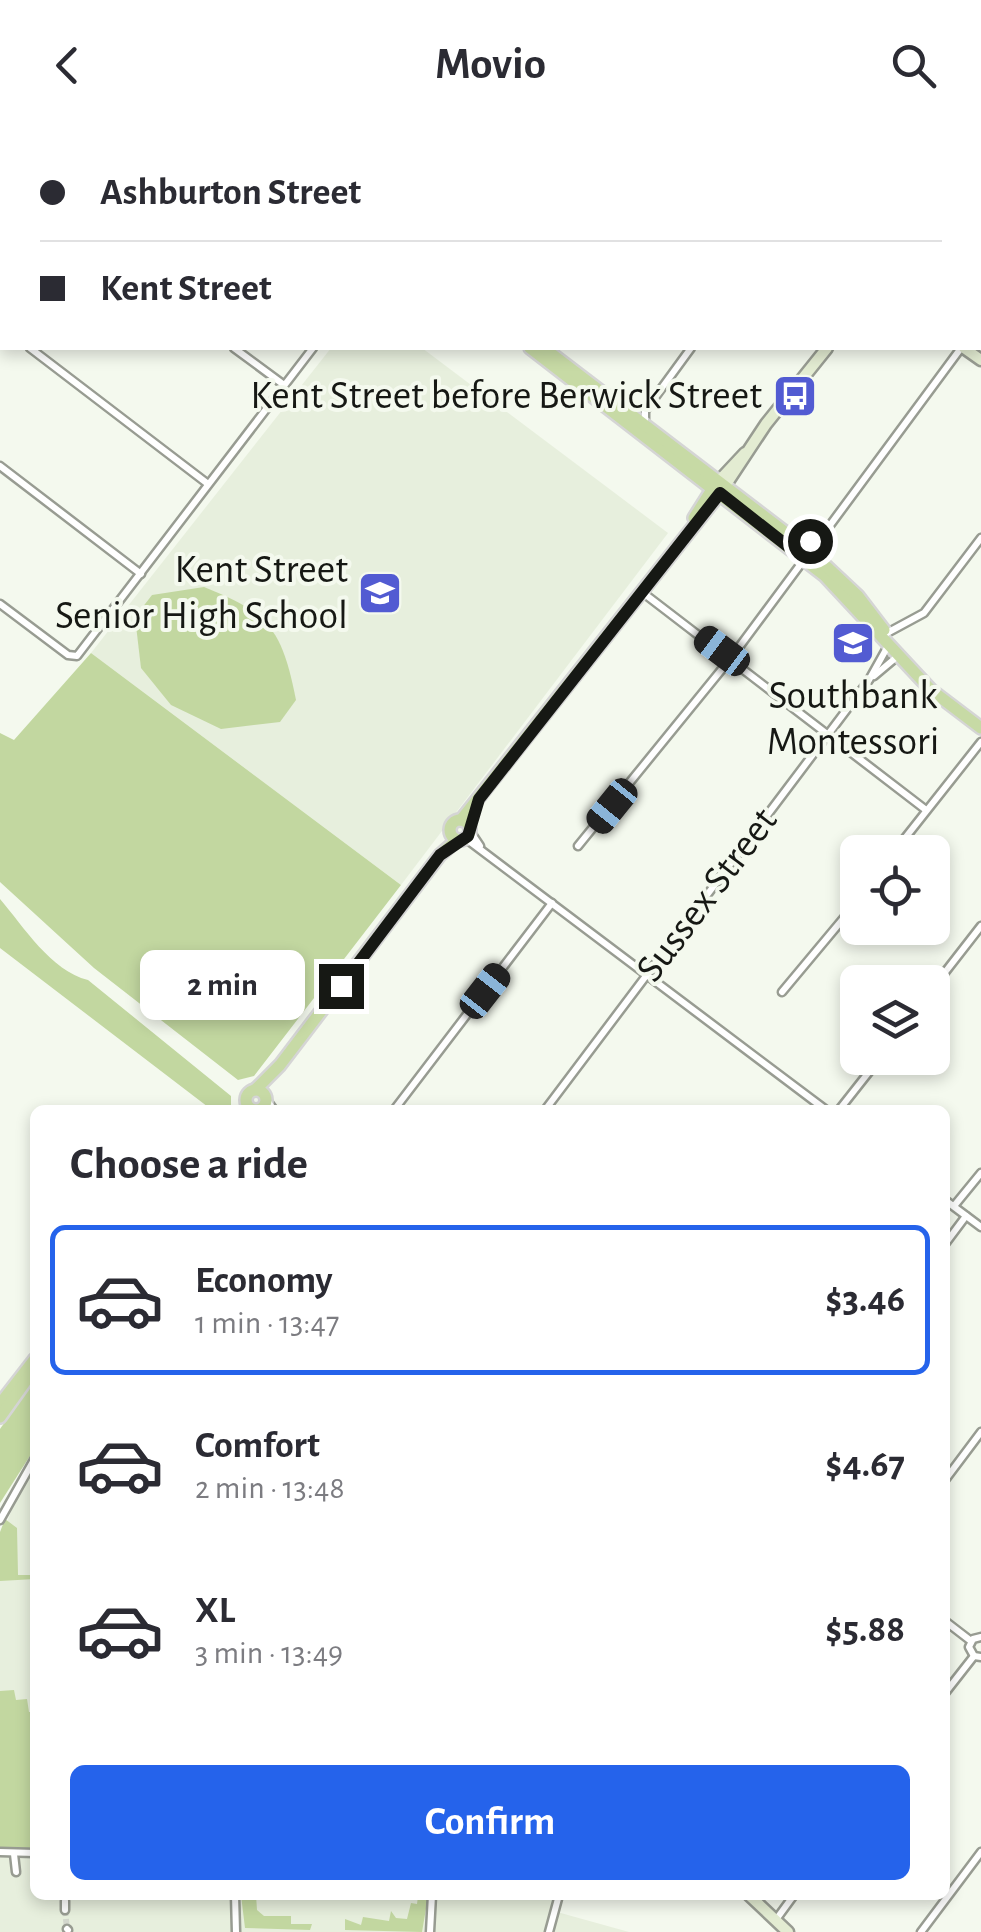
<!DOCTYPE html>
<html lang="en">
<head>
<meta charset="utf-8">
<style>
  body { margin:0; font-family:"Alegreya Sans",sans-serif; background:#f7f7f7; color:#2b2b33; height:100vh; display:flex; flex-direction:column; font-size:38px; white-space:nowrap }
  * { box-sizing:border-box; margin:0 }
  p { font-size:32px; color:#7c7c81 }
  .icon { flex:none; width:55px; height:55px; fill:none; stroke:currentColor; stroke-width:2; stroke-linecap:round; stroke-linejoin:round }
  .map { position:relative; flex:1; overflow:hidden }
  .side { position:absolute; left:30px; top:975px; width:920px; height:795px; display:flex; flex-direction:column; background:#fff; border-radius:15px; box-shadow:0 5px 15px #0003 }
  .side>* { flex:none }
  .guide { position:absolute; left:0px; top:0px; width:982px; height:220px; box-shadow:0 5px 15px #0003; display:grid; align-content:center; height:220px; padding:0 40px; background:#fff }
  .buttons { position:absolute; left:840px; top:705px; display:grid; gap:20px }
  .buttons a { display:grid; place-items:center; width:110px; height:110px; border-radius:15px; background:#fff; box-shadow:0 5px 15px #0003; font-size:50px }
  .end { position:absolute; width:45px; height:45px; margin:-22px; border:12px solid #161814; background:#fff; box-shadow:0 0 0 5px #fff }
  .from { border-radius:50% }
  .bubble { position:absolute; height:70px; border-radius:15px; background:#fff; box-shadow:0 5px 15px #0003; font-size:32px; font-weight:700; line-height:70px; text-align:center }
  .car { position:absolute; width:30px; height:60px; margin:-30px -15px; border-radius:12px; box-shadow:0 0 8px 2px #0007; background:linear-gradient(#222 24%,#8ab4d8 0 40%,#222 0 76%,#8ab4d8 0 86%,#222 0) }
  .guide b { display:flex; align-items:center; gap:35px; height:95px; font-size:38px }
  .guide b+b { border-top:2px solid #e1e1e2 }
  .guide i { width:25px; height:25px; background:#2b2b33 }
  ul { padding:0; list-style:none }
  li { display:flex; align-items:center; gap:30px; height:150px; margin:0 20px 15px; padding:0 20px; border:5px solid transparent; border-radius:15px }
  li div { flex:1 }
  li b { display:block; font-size:38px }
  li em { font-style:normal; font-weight:700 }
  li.active { border-color:#2563eb }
  li>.icon { width:90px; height:90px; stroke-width:1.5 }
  h2 { padding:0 40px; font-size:45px; line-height:120px }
  .primary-button { display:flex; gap:20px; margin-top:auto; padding:20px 40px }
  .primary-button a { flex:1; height:115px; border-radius:15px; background:#2563eb; color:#fff; font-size:40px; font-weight:700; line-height:115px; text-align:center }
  header { display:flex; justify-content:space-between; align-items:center; height:130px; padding:0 40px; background:#fff; font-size:45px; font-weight:700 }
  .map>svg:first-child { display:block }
  .built { fill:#e7efdd }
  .green { fill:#c2d7a0 }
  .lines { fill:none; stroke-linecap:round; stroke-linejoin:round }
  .street-tunnel { stroke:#d3d7cd; stroke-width:6; stroke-dasharray:6 3; stroke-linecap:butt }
  .street-casing { stroke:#989c92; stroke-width:11 }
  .secondary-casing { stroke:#989c92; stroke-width:15 }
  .primary-casing { stroke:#d5d5d5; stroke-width:16 }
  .street { stroke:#fff; stroke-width:6 }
  .secondary { stroke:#e3ecd2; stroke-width:10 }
  .primary { stroke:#c7daa5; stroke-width:11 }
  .route { stroke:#161814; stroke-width:12 }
  .labels { text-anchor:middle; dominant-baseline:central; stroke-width:8; stroke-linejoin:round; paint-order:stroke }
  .poi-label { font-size:40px; fill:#161814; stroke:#f4f9ee; text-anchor:end }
  .street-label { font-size:40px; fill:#161814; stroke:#f4f9ee }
</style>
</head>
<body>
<header><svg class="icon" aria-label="back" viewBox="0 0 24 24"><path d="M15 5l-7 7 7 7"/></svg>Movio<svg class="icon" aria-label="search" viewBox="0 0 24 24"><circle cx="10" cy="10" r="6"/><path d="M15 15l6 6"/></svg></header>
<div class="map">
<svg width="981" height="1802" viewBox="0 0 981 1802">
  <rect width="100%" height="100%" fill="#f4f9ee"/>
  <g class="built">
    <path d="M331,218h91l246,185 -267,352 -310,-232z"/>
    <path d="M35,1340v425h518l-3,15 79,22h-629v-392l14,-36z"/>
  </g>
  <g class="green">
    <path d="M204,457c66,26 78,43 92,113l-16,22 -59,7 -50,-24 -30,-37 -6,-51 17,-22z"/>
    <path d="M91,523l310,232 -147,191 -16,4 -144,-112 -94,-86v-149l14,7z"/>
    <path d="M0,769c24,28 51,72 88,81l143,116v14h-19l-212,-162z"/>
    <path d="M35,1249v69l-35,55v-74z"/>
    <path d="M5,1389l12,9 1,47h13v-9l4,-1v14l-35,2v-49z"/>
    <path d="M14,1560l2,10 11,-1 2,13h6v137h-35v-158z"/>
    <path d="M241,1765h15l1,15 7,6h27v8h21l-2,6 -65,-2z"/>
    <path d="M412,1765l16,2 -6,35 -77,-2v-11l16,6 2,-8 26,4 2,-10 5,7 11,1 4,-16 6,1 1,-8z"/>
  </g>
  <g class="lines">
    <path class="street-tunnel" d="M65,1780l2,19"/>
    <g class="street-casing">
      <g id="street">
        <path d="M661,0l3,2"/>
        <path d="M341,2l2,-2"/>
        <path d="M513,2l2,-2"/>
        <path d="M683,2l1,-2"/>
        <path d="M854,2l1,-2"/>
        <path d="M0,40l2,2"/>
        <path d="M0,194l2,2"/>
        <path d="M30,218l178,136"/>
        <path d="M234,218l50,37"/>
        <path d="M645,293v-12l46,-63"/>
        <path d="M0,336l141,108"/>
        <path d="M805,418l18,-17"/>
        <path d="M811,421l150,-203"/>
        <path d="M642,462l284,218"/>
        <path d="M0,474l68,51 9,1 236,-308"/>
        <path d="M887,503l37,-20 57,-75"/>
        <path d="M874,546l25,-21"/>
        <path d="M470,701l10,15"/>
        <path d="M465,708l361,272"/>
        <path d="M578,716l153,-188 72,-97"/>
        <path d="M894,722l87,-110"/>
        <path d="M932,859l49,-63"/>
        <path d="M782,862l76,-91"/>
        <path d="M266,969l8,11"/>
        <path d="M258,980h1"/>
        <path d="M394,980l158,-207"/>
        <path d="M545,980l324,-430 19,-34"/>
        <path d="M839,980l41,-52"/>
        <path d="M945,1070l36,27"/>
        <path d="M954,1076l27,-33"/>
        <path d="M945,1114l21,-28"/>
        <path d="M945,1350l36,-48"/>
        <path d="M0,1390l35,-62"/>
        <path d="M945,1491l26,20"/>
        <path d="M981,1507l-8,2 -4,8 5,9 7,1"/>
        <path d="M945,1563l29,-37"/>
        <path d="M0,1722l35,1"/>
        <path d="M14,1724l2,18"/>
        <path d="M235,1765l1,37"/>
        <path d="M65,1771v9"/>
        <path d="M775,1791l19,-26"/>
        <path d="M67,1799l1,1"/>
        <path d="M430,1802l2,-37"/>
        <path d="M549,1802l10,-37"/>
        <path d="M921,1802l60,-80"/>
      </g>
    </g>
    <g class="secondary-casing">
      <g id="secondary">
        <path d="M0,4l3,-4"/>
        <path d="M980,15l1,-1"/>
        <path d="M964,218l17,12"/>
        <path d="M716,354l29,-31"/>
        <path d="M721,362l45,-68 61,-76"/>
        <path d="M749,1765l39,37"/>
      </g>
    </g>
    <g class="primary-casing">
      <g id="primary">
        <path d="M243,0l4,2"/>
        <path d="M258,0l4,2"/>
        <path d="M530,218l295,228 106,114 50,38"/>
        <path d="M544,218l267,204 47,44 26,34"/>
        <path d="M694,388l19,-30"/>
        <circle cx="460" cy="700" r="10"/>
        <path d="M461,690l259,-327"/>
        <path d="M256,959l24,-24 160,-210 17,-15"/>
        <circle cx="256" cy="970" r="10"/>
        <path d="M0,1274l35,-45"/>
        <path d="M0,1287l35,-49"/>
      </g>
    </g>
    <use href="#street" class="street"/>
    <use href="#secondary" class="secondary"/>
    <use href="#primary" class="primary"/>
  </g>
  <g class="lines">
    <path class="route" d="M341,856l99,-131 28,-19 11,-37 241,-306 84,66 18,-28 -12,10"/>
  </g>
  <defs>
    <g id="bus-square" transform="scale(2.25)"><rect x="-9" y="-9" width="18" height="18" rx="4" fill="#525bd2" stroke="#f4f9ee"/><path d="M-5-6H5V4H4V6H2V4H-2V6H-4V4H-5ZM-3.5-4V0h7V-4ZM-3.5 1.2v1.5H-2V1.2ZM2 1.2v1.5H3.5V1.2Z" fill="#fff"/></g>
    <g id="school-square" transform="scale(2.25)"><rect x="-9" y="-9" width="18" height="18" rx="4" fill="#525bd2" stroke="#f4f9ee"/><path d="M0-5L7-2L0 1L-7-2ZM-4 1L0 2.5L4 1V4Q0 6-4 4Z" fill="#fff"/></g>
  </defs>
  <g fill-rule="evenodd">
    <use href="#bus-square" x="795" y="266"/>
    <use href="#school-square" x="380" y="463"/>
    <use href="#school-square" x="853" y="513"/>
  </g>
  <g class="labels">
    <g class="poi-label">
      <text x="762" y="266">Kent Street before Berwick Street</text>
      <text x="348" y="440">Kent Street<tspan x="348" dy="46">Senior High School</tspan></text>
      <text x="853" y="566" text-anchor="middle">Southbank<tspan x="853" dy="46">Montessori</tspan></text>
    </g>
    <g class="street-label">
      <text transform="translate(707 765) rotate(-53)">Sussex Street</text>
    </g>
  </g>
</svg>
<div class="buttons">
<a><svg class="icon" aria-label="locate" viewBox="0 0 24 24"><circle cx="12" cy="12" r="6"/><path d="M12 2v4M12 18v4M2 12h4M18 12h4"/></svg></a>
<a><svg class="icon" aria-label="layers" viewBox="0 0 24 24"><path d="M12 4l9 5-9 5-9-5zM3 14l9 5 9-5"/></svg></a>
</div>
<i class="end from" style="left:810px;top:411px"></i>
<i class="end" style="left:341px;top:856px"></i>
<div class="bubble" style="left:140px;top:820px;width:165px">2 min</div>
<i class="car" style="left:722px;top:521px;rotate:307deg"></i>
<i class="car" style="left:612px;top:676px;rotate:219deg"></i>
<i class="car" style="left:485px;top:861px;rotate:38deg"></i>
<div class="guide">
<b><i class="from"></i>Ashburton Street</b>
<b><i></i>Kent Street</b>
</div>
<section class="side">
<h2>Choose a ride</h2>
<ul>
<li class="active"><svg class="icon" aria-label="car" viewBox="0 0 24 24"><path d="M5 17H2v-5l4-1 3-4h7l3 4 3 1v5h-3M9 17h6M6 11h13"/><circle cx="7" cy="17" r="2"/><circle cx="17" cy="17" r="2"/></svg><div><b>Economy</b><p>1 min · 13:47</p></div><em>$3.46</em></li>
<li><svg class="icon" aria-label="car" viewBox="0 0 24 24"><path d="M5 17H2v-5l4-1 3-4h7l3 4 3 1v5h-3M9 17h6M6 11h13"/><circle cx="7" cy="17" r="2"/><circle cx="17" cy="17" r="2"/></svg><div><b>Comfort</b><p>2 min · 13:48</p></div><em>$4.67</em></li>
<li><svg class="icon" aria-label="car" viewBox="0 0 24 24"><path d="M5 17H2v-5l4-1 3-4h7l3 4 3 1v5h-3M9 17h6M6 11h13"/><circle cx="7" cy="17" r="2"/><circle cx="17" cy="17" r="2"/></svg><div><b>XL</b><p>3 min · 13:49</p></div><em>$5.88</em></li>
</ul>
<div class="primary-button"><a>Confirm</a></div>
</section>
</div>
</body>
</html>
